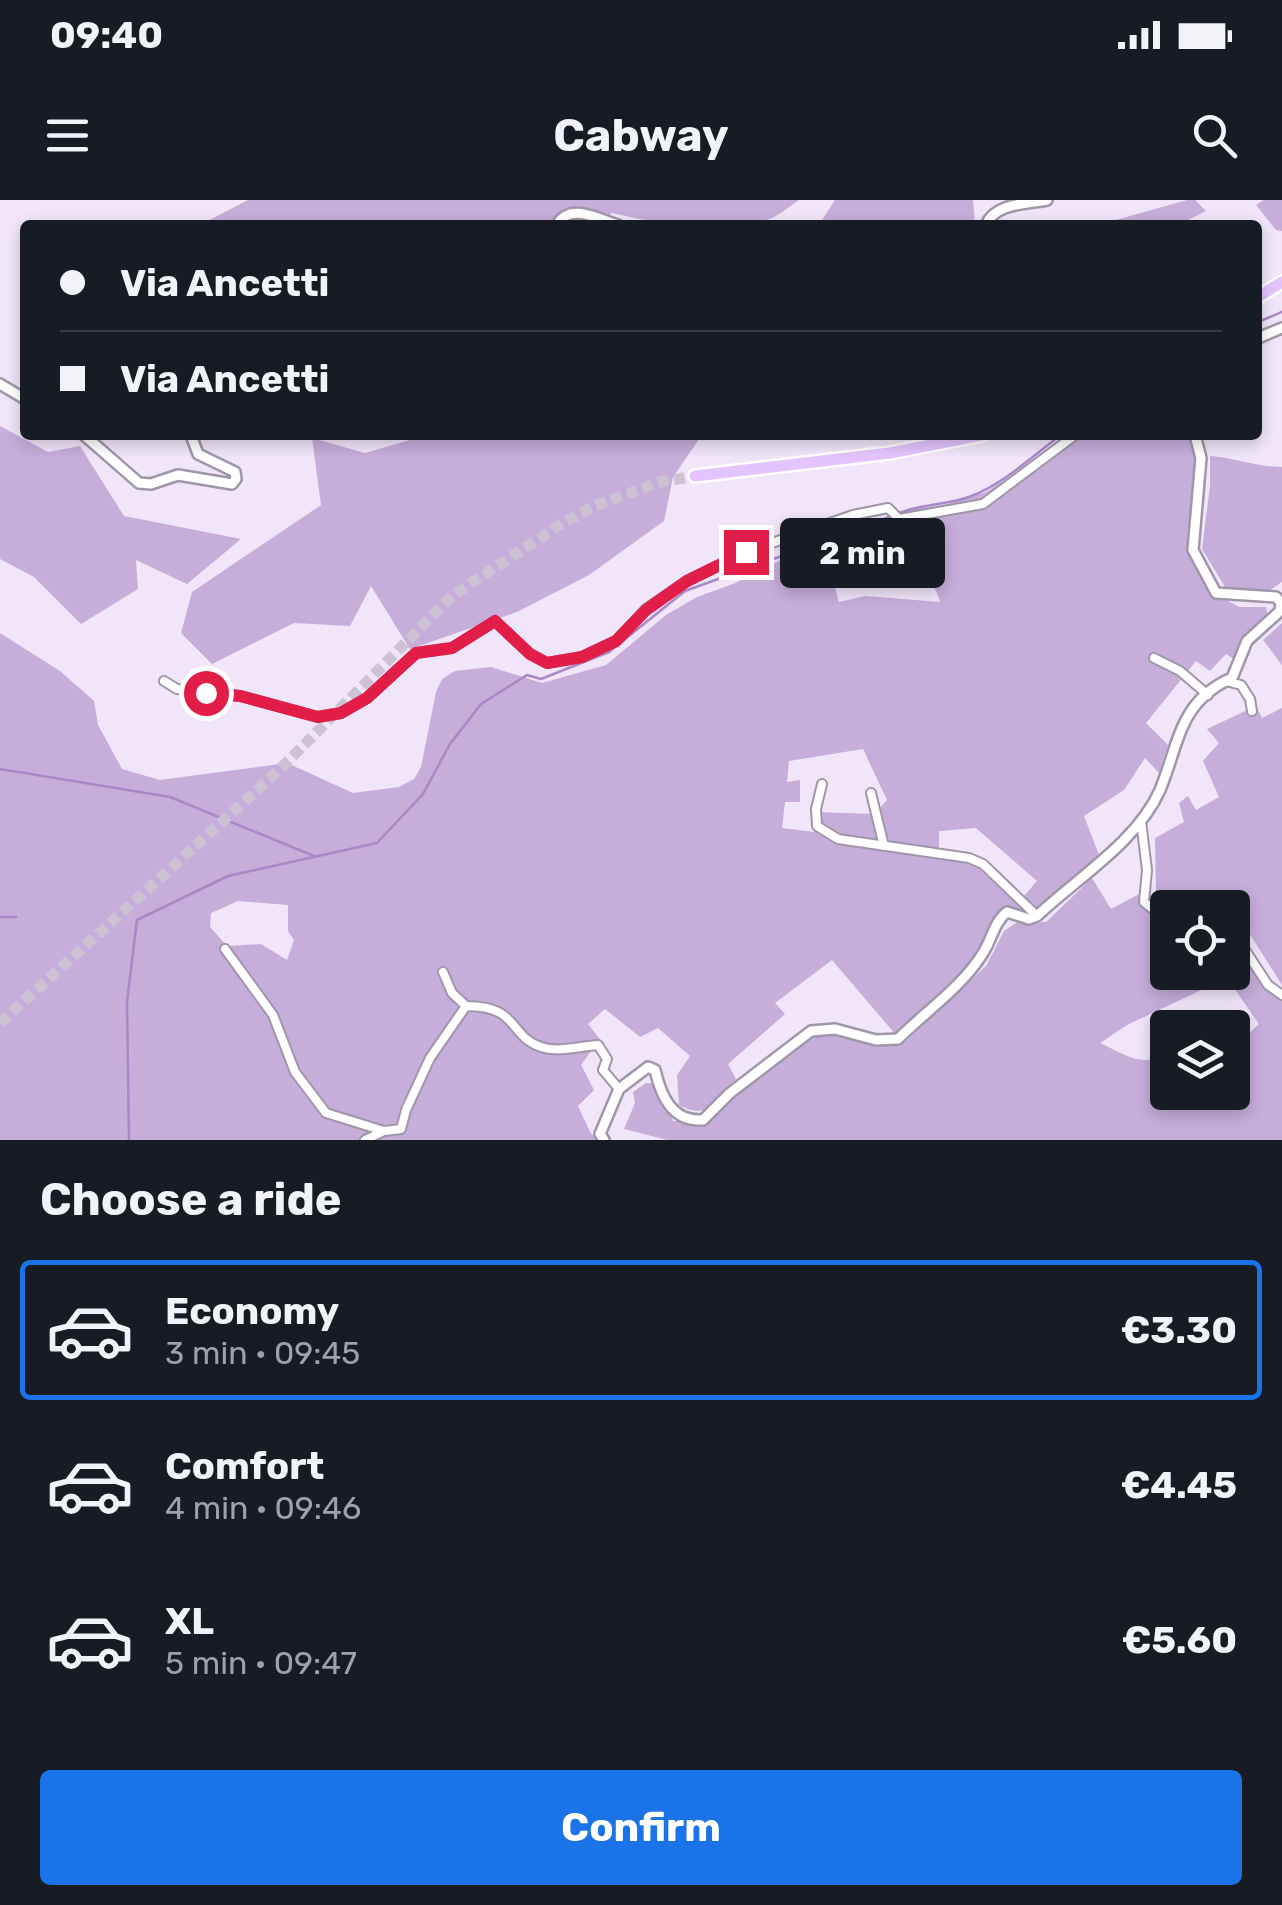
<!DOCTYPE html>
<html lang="en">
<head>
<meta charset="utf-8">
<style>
  body { margin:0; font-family:Rubik,sans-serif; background:#20242c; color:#f1f3f6; height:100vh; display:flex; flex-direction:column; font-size:38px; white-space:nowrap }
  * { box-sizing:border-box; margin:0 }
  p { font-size:32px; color:#9ea1a6 }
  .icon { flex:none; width:55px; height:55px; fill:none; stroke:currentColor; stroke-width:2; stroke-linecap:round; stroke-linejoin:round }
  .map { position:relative; height:940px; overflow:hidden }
  .details { display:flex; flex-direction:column; background:#171b24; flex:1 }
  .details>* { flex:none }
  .guide { position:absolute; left:20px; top:20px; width:1242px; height:220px; border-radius:10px; box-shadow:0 5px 15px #0003; display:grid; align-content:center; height:220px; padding:0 40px; background:#171b24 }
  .fabs { position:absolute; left:1150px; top:690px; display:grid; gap:20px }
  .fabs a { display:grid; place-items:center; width:100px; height:100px; border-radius:10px; background:#171b24; box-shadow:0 5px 15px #0003; font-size:50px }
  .end { position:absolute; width:45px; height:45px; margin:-22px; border:12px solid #e11d48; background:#fff; box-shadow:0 0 0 5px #fff }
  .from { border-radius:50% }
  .bubble { position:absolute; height:70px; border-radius:10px; background:#171b24; box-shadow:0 5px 15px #0003; font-size:32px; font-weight:700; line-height:70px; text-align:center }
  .guide b { display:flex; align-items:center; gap:35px; height:95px; font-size:38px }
  .guide b+b { border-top:2px solid #363941 }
  .guide i { width:25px; height:25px; background:#f1f3f6 }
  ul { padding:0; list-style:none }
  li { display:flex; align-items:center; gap:30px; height:140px; margin:0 20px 15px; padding:0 20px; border:5px solid transparent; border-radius:10px }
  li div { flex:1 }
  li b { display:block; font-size:38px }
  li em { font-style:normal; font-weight:700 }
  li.current { border-color:#1a73e8 }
  li>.icon { width:90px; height:90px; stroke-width:1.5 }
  h2 { padding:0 40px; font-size:45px; line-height:120px }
  .cta { display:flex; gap:20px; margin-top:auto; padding:20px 40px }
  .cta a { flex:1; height:115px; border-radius:10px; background:#1a73e8; color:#fff; font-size:40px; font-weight:700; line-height:115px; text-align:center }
  .status { display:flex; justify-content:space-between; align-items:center; height:70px; padding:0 50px; background:#171b24; direction:ltr }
  .status svg { height:28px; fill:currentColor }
  header { display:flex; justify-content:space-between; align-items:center; height:130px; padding:0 40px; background:#171b24; font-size:45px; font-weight:700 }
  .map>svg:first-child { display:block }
  .green { fill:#c6adda; fill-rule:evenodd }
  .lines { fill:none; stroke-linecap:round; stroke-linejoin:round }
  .stream { stroke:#aa87c6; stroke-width:2.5 }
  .trunk-tunnel { stroke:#ccc2d4; stroke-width:11; stroke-dasharray:11 5.5; stroke-linecap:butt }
  .minor-casing { stroke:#a096a9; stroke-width:12 }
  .tertiary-casing { stroke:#a096a9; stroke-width:14 }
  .trunk-casing { stroke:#fff; stroke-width:16 }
  .minor { stroke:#fff; stroke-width:8 }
  .tertiary { stroke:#fff; stroke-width:9 }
  .trunk { stroke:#e4c4fe; stroke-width:11 }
  .route { stroke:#e11d48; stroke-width:12 }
</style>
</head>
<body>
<div class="status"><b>09:40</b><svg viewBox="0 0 49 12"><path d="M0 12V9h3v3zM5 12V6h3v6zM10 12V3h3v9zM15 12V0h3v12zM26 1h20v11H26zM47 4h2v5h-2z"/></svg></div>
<header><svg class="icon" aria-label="menu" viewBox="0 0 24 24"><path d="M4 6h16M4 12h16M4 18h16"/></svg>Cabway<svg class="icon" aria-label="search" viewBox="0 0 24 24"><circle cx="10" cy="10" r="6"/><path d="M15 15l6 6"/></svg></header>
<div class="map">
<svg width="1282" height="940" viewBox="0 0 1282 940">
  <rect width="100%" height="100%" fill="#f0e5f9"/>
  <g class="green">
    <path d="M248,0h551c-9,6 -18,14 -27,18 -44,18 -114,6 -160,-5l-17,12h-395z"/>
    <path d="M835,0h138l2,25h-156z"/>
    <path d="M1187,0h8l11,11 -28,14h-80z"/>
    <path d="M1264,0h18v31l-6,-1 -20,-25z"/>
    <path d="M0,226l48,26 32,-6 44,70 117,23 -54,45 -51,-24 2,29 -57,35 -47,-47 -34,-18z"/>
    <path d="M427,235h275l-29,42 -9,44 -75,54 -72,37 -107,37 -39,-63 -21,40 -56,-3 -82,41 -31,-31 11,-41 129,-87 -9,-67 53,15z"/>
    <path d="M1065,235h129l6,21 -8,89 29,52 18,10h27l2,11 -31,43 -11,-7 -16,17 -14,-10 -50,62 22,22 -9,28 -14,-15 -21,32 -40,26 15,39 -62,58 -28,-2 -32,51 -81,73 -64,-75 -57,43 10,11 -57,50 8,15c-22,19 -25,43 -57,26l-2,-30 13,-19 -32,-28 -18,9 -35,-28 -17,15 15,19 -12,8 -10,14 13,25 -16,16 12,26 7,8h-597v-507l60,38 34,30 4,24 24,44 38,11 127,-17 66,30 46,-6 15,-8 7,-12 15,-75 6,-13 13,-8 36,-4 51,16 64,-18 60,-50 31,-18 36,-13 62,-31 74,-25 42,-19 37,-5 38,-12 44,-29zM887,361c28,6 45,12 53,41l-75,-6 -26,6 -7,-25 3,-4 20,1zM863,549l24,51 -12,14 -60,-2 -1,20 -32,-4 3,-26h15v-22l-13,2 2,-21zM976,628l61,53 -20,23 -38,-36 -40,-14v-23zM238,701l50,4v26l6,9 -7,20 -26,-16 -34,2 -17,-19 1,-14z"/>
    <path d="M1210,256c25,2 47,11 72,11v115l-23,16 -32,-8 -25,-41 8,-63z"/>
    <path d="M1282,423v42l-19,-25z"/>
    <path d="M1256,506l6,12 20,-10v277l-36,-57 -13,-14 -1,-6 -32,-6 -40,4 -4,-8 -1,-60 29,-16 -5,-19 9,-7 8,14 23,-13 -16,-36 16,-18 -12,-14z"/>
    <path d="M1092,678l19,31 30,-16v9c6,11 14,15 26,15l1,55h64l1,-43 41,64 8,6v141h-615l-43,-11 11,-26 -2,-11 13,-9 10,1 17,37h39l28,-34 74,-50 19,-3 54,12 17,-3 82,-77 18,-35 12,-8 30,-1zM1227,778l32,46 -12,11 -14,6 -1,51h-64l-1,-39c-25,16 -43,1 -67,-10l27,-18z"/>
  </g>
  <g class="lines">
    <g class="stream">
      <path d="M1258,122l24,-10"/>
      <path d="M899,313c23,-9 47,-8 70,-16 35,-13 62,-40 92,-62"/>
      <path d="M0,569l170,28 144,59"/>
      <path d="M0,717h16"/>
      <path d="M129,940l-2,-138 10,-82 91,-44 149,-33 46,-49 27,-50 31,-40 46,-29 14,4 68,-27 76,-61 207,-75"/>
    </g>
    <path class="trunk-tunnel" d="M0,823l278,-252 175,-176 110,-72 32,-17 65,-24 35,-6"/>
    <g class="minor-casing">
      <g id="minor">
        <path d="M1154,458l26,13 28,24"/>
        <path d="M164,481l13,8 64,7 76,21 24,-4 26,-15 49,-45 36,-5 43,-27 35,33 17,9 35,-6 34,-16 30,-32 41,-28 59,-29 107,-37 35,-7 11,11 84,-15 92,-69"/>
        <path d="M1226,481l15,4 9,14 2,12"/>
        <path d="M822,584l-6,25 1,17 21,13 131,19 14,6 54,52"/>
        <path d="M871,593l13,53"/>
        <path d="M1141,621l6,49 -3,32 9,7 30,-4 16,3"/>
        <path d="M1232,730l36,55 14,10"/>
        <path d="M225,749l48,66 22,57 31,41 58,18"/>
        <path d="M1232,765l12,-19"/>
        <path d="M443,772l9,21 14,13"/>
        <path d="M1217,772l4,7 8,-7"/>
        <path d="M365,940l19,-9 17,-2 5,-19 24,-52 36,-52c54,0 42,30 75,41 18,6 39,-1 57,-2l9,14 -4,11 16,19"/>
      </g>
    </g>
    <g class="tertiary-casing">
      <g id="tertiary">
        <path d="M557,25c13,-23 41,-6 61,0"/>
        <path d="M986,25c9,-22 40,-21 61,-25"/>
        <path d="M1258,138l24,-10"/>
        <path d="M0,184l25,15"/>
        <path d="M84,235l55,48 12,1 27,-9 54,9 4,-5 -1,-7 -37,-18 -7,-19"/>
        <path d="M604,940l-4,-6 19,-45 29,-22 7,3c6,26 17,52 48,50l27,-27 81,-62 24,-2 41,11 22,-1c27,-27 65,-53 85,-86 9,-14 11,-31 24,-41l22,7 8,-3c40,-38 100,-74 123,-126 19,-46 19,-89 72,-112l15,-37 33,-30 1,-8 -5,-6 -60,-4 -23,-43 8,-92 -6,-23"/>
      </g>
    </g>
    <g class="trunk-casing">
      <g id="trunk">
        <path d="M1258,97l24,-15"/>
        <path d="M695,276l195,-23 92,-18"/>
      </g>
    </g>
    <use href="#minor" class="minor"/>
    <use href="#tertiary" class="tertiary"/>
    <use href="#trunk" class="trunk"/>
  </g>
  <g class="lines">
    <path class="route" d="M206,493l34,3 78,21 23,-4 26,-15 49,-45 36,-5 43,-27 35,33 17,9 35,-6 34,-16 30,-31 41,-29 59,-29"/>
  </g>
</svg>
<div class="fabs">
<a><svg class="icon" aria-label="locate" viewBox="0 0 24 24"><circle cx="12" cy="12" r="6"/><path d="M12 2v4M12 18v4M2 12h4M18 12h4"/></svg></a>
<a><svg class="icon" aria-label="layers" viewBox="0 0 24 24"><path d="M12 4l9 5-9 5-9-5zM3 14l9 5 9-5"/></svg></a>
</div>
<i class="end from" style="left:206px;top:493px"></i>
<i class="end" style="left:746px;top:352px"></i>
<div class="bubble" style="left:780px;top:318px;width:165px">2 min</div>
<div class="guide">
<b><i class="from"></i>Via Ancetti</b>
<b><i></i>Via Ancetti</b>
</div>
</div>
<section class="details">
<h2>Choose a ride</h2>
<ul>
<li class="current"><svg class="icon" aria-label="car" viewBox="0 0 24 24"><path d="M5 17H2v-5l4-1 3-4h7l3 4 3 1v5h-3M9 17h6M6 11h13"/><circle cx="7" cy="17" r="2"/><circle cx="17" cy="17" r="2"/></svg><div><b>Economy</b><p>3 min · 09:45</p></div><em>€3.30</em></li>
<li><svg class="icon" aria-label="car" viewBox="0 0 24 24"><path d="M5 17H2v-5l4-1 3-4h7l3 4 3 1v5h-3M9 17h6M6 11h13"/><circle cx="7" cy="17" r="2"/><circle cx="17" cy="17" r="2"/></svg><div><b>Comfort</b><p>4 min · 09:46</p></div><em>€4.45</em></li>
<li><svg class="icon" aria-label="car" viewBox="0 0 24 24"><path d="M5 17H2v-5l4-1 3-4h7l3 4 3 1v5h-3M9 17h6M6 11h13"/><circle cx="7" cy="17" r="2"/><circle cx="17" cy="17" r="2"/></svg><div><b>XL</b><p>5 min · 09:47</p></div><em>€5.60</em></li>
</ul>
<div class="cta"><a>Confirm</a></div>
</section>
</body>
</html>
